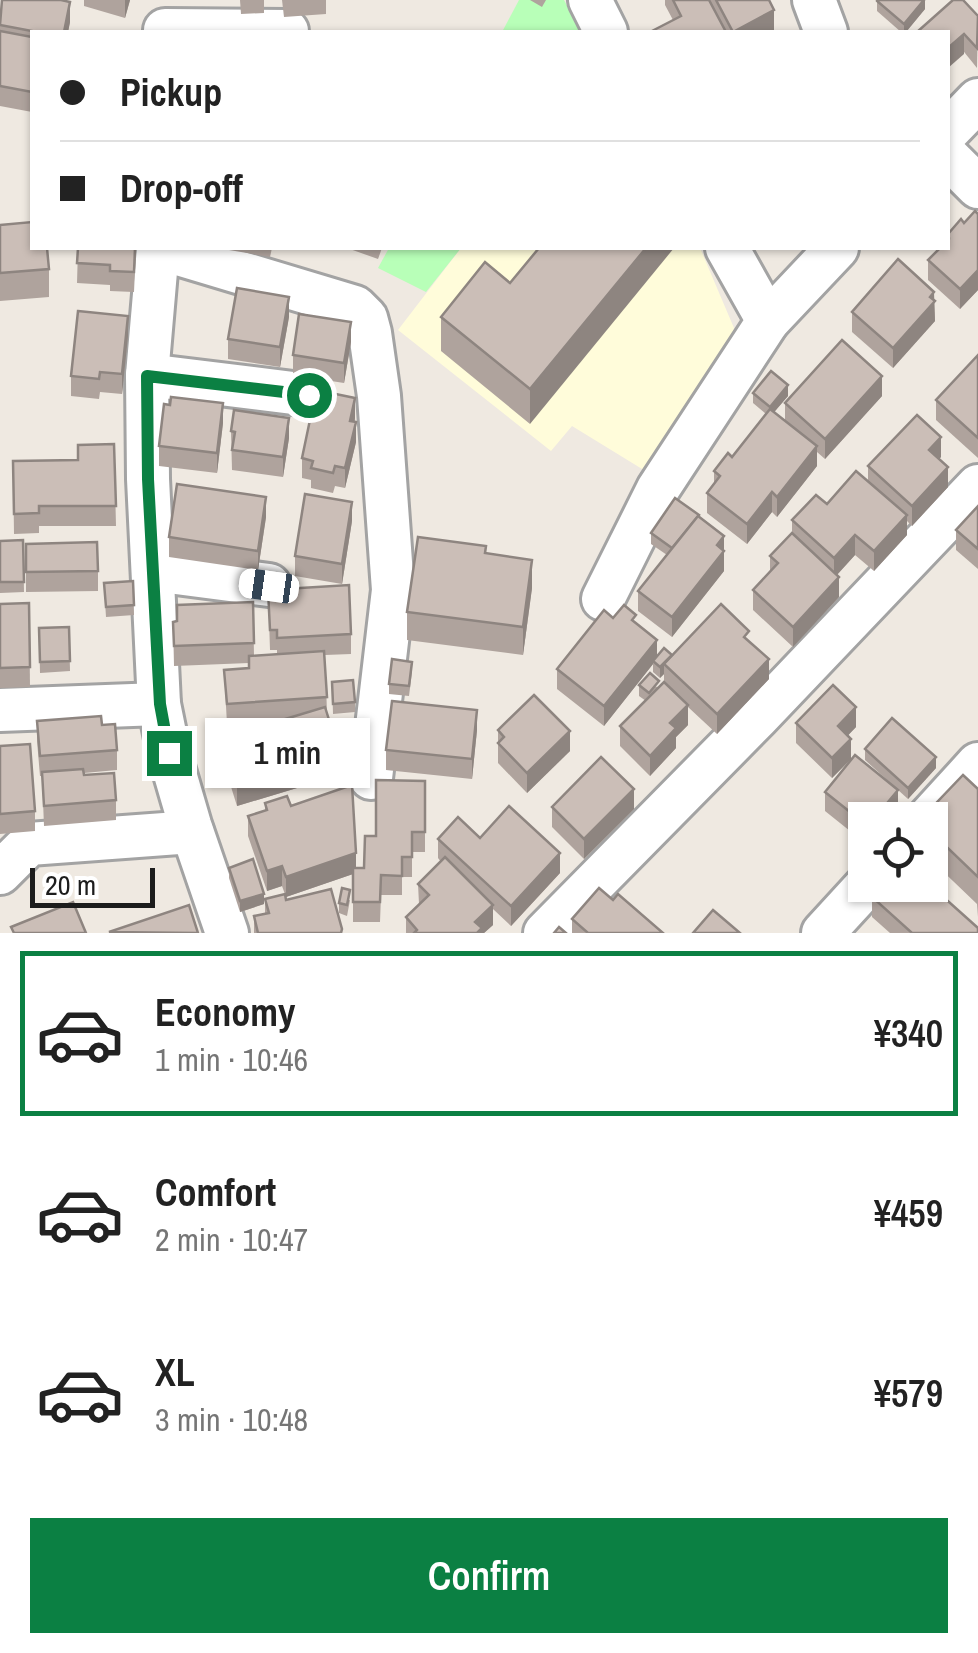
<!DOCTYPE html>
<html lang="en">
<head>
<meta charset="utf-8">
<style>
  body { margin:0; font-family:"Archivo Narrow",sans-serif; background:#f2f2f2; color:#222; height:100vh; display:flex; flex-direction:column; font-size:38px; white-space:nowrap }
  * { box-sizing:border-box; margin:0 }
  p { font-size:32px; color:#767676 }
  .icon { flex:none; width:55px; height:55px; fill:none; stroke:currentColor; stroke-width:2; stroke-linecap:round; stroke-linejoin:round }
  .map { position:relative; height:933px; overflow:hidden }
  .drawer { display:flex; flex-direction:column; background:#fff; flex:1 }
  .drawer>* { flex:none }
  .top-card { position:absolute; left:30px; top:30px; width:920px; height:220px; border-radius:0px; box-shadow:0 2px 8px #0004; display:grid; align-content:center; height:220px; padding:0 30px; background:#fff }
  .fabs { position:absolute; left:848px; top:802px; display:grid; gap:20px }
  .fabs a { display:grid; place-items:center; width:100px; height:100px; border-radius:0px; background:#fff; box-shadow:0 2px 8px #0004; font-size:50px }
  .scale { position:absolute; left:30px; bottom:25px; width:125px; box-sizing:border-box; padding-left:10px; border:5px solid #1c1c1c; border-top:0; font-size:28px; line-height:35px; white-space:nowrap; color:#1c1c1c; -webkit-text-stroke:8px #fff; paint-order:stroke }
  .end { position:absolute; width:45px; height:45px; margin:-22px; border:12px solid #0b8043; background:#fff; box-shadow:0 0 0 5px #fff }
  .from { border-radius:50% }
  .bubble { position:absolute; height:70px; border-radius:0px; background:#fff; box-shadow:0 2px 8px #0004; font-size:32px; font-weight:600; line-height:70px; text-align:center }
  .car { position:absolute; width:30px; height:60px; margin:-30px -15px; border-radius:12px; box-shadow:0 0 8px 2px #0007; background:linear-gradient(#fff 24%,#345 0 40%,#fff 0 76%,#345 0 86%,#fff 0) }
  .top-card b { display:flex; align-items:center; gap:35px; height:95px; font-size:38px }
  .top-card b+b { border-top:2px solid #e0e0e0 }
  .top-card i { width:25px; height:25px; background:#222 }
  ul { padding:18px 0 0; list-style:none }
  li { display:flex; align-items:center; gap:30px; height:165px; margin:0 20px 15px; padding:0 10px; border:5px solid transparent; border-radius:0px }
  li div { flex:1 }
  li b { display:block; font-size:38px }
  li em { font-style:normal; font-weight:600 }
  li.on { border-color:#0b8043 }
  li>.icon { width:90px; height:90px; stroke-width:1.5 }
  .button { display:flex; gap:20px; margin-top:auto; padding:20px 30px }
  .button a { flex:1; height:115px; border-radius:0px; background:#0b8043; color:#fff; font-size:40px; font-weight:600; line-height:115px; text-align:center }
  .map>svg:first-child { display:block }
  .education { fill:#fffcda }
  .park { fill:#b8ffb8 }
  .lines { fill:none; stroke-linecap:round; stroke-linejoin:round }
  .street-casing { stroke:#a3a3a3; stroke-width:48 }
  .street { stroke:#fff; stroke-width:42 }
  .wall { fill:#afa39d }
  .shaded-wall { fill:#8e8580 }
  .building { fill:#cbbeb7; stroke:#8e8580; stroke-width:2.5 }
  .route { stroke:#0b8043; stroke-width:12 }
</style>
</head>
<body>
<div class="map">
<svg width="978" height="933" viewBox="0 0 978 933">
  <rect width="100%" height="100%" fill="#efe9e1"/>
  <path class="education" d="M461,248h239l34,80 -4,16 -83,128 -75,-46 -21,25 -153,-121z"/>
  <g class="park">
    <path d="M519,0h45l17,32h-79z"/>
    <path d="M389,248h72l-35,44 -48,-24z"/>
  </g>
  <g class="lines">
    <g class="street-casing">
      <g id="street">
        <path d="M590,0l16,32"/>
        <path d="M814,0l12,32"/>
        <path d="M165,30l122,1"/>
        <path d="M948,131l30,-31"/>
        <path d="M948,157l30,30"/>
        <path d="M158,248l-11,127 1,104 11,225 10,49 21,72 37,108"/>
        <path d="M158,248l197,59 11,11 4,15 9,63 14,194 -22,188"/>
        <path d="M768,321l69,-73"/>
        <path d="M147,375l162,20"/>
        <path d="M153,570l116,15"/>
        <path d="M603,599l55,-110 110,-168 -41,-73"/>
        <path d="M0,710l159,-6"/>
        <path d="M927,820l51,-56"/>
        <path d="M0,873l29,-29 163,-12"/>
        <path d="M545,933l213,-216 220,-231"/>
        <path d="M823,933l44,-48"/>
      </g>
    </g>
    <use href="#street" class="street"/>
  </g>
  <g class="wall">
    <path d="M84,0h46l-5,18 -41,-12z"/>
    <path d="M240,0h24v13l-23,1z"/>
    <path d="M282,0h44v14l-42,3z"/>
    <path d="M530,0h16l-4,7z"/>
    <path d="M665,0h104l5,30 -4,2h-120l23,-12 -8,-15z"/>
    <path d="M877,1l48,8 -19,23h-5l-24,-21z"/>
    <path d="M0,10l70,12 -2,10h-36v80l-32,-6z"/>
    <path d="M978,16l-1,52 -29,-36z"/>
    <path d="M978,214v76l-18,19 -32,-29v-20l20,-12v-14z"/>
    <path d="M0,225l49,44v28l-49,4z"/>
    <path d="M78,248h58l-2,44 -24,-1v-6l-33,-2z"/>
    <path d="M223,248h49l-2,9 -47,-8z"/>
    <path d="M347,248h35l-4,11z"/>
    <path d="M539,248l-9,176 -89,-73v-34l69,-34z"/>
    <path d="M934,300l1,21 -42,47 -41,-36v-20z"/>
    <path d="M289,317l-9,50 -52,-8v-20z"/>
    <path d="M128,336l-6,58 -22,-2 -1,7 -28,-3v-20z"/>
    <path d="M351,342l-7,41 -51,-8v-20z"/>
    <path d="M978,355v103l-42,-38v-20z"/>
    <path d="M753,393l35,3 -14,16 11,9v-18l97,-7 -57,63 -8,-7v14l-40,51 -5,-5 -25,32 -40,-31v-20l7,-10v-12l18,-14 34,-43 -13,-11z"/>
    <path d="M320,416l35,2 1,24 -11,46 -10,-2 -2,7 -22,-5v-8l-9,-2v-20z"/>
    <path d="M223,423l-6,50 -58,-7v-20z"/>
    <path d="M231,431l58,7 -6,39 -51,-7z"/>
    <path d="M114,444l2,82h-77v7l-25,1 -1,-73 65,-1z"/>
    <path d="M941,457l-2,2 9,28 -36,39 -5,-5v14l-33,36 -19,-16 -18,20 2,22 -46,50 -40,-37v-20l17,-19v-15l22,-23v-13l76,-39v-15z"/>
    <path d="M978,506v63l-22,-19v-20z"/>
    <path d="M699,516l25,34v21l-52,66 -34,-26v-20l29,-36 -16,-11v-11z"/>
    <path d="M266,517l-8,53 -89,-13v-20z"/>
    <path d="M352,521l-10,63 -47,-8v-20z"/>
    <path d="M23,540l1,52 -24,1v-52z"/>
    <path d="M26,544l72,27v20l-72,1z"/>
    <path d="M133,581l1,34 -28,2 -2,-34z"/>
    <path d="M532,588l-9,67 -116,-15v-28z"/>
    <path d="M268,590l83,44v20l-26,1 2,58 13,62 -103,31 -15,-48v-20l57,-17 -52,3 -3,-54 25,-2v-5l-75,3 -1,-44 80,-20 1,54 23,-2v-4h-7z"/>
    <path d="M29,603l1,84 -30,1v-84z"/>
    <path d="M613,618l23,5 21,34 92,-15 20,37 -52,55 -29,-27v18l-12,12v11l-26,28 -30,-30v-20l26,-25 -7,-5v-11l20,2 5,-5v-8l-4,4 -7,-6v-8l-49,62 -47,-37v-20z"/>
    <path d="M69,627l1,44 -30,2 -1,-45z"/>
    <path d="M412,672l-3,24 -20,-2v-10z"/>
    <path d="M332,682l23,20v10l-22,2z"/>
    <path d="M37,721l65,4 15,25v20l-33,3v2l32,25v20l-72,6 -2,-50h-2l-3,-35z"/>
    <path d="M796,723l60,4 -8,8 3,24 -19,19 -36,-35z"/>
    <path d="M477,730l-5,49 -86,-9v-20z"/>
    <path d="M498,730l72,21 -43,42 -29,-30z"/>
    <path d="M0,746l35,65v20l-35,3z"/>
    <path d="M865,749l71,19 -28,31 -43,-39z"/>
    <path d="M425,781v71h-13v25h-10v18h-21l-1,27h-27v-48l-67,23 -4,-11 -15,5 -19,-55v-20l17,-5v-8l26,3 65,62h8l12,-32z"/>
    <path d="M978,789v128l-1,-13 -47,-45v-39z"/>
    <path d="M825,792l73,18 -33,10v23l-40,-32z"/>
    <path d="M552,807l82,2 -50,50 -32,-32z"/>
    <path d="M480,838l80,35 -49,53 -18,-17v16l-9,8h-78v-16l13,-13 -1,-20 23,-22 -3,-4v-19z"/>
    <path d="M229,868l35,36 -24,8 -11,-34z"/>
    <path d="M872,897l106,36h-88l-18,-16z"/>
    <path d="M265,899l21,1 56,33h-88v-17l11,-2z"/>
    <path d="M350,900l-3,16 -8,-3v-10z"/>
    <path d="M613,900l50,33h-91v-14z"/>
  </g>
  <g class="shaded-wall">
    <path d="M125,0h5l-5,18z"/>
    <path d="M925,0v9l-19,23h-2v-8z"/>
    <path d="M70,2v20l-2,10h-4z"/>
    <path d="M774,10v20l-4,2h-37z"/>
    <path d="M964,34v20l-16,14v-20z"/>
    <path d="M646,248h28l-144,176v-35z"/>
    <path d="M978,270v20l-18,19v-20z"/>
    <path d="M934,292l1,29 -42,47v-20z"/>
    <path d="M289,297v20l-9,50v-20z"/>
    <path d="M128,316v20l-6,58v-20z"/>
    <path d="M351,322v20l-7,41v-20z"/>
    <path d="M882,376v20l-57,63v-20z"/>
    <path d="M788,385v11l-18,21v-10z"/>
    <path d="M355,398v20l-5,23v-20z"/>
    <path d="M223,403v20l-6,50v-20z"/>
    <path d="M289,418v20l-6,39v-20z"/>
    <path d="M356,422v20l-11,46v-20z"/>
    <path d="M941,437v20l-12,13v-20z"/>
    <path d="M817,446v20l-40,51v-20z"/>
    <path d="M948,467v20l-36,39v-20z"/>
    <path d="M772,492v20l-25,32v-20z"/>
    <path d="M266,497v20l-8,53v-19z"/>
    <path d="M352,502v19l-10,63v-20z"/>
    <path d="M907,515v20l-33,36v-20z"/>
    <path d="M855,535v20l-21,23v-20z"/>
    <path d="M724,536v35l-52,66v-20z"/>
    <path d="M532,560v28l-9,67v-28z"/>
    <path d="M839,577v20l-46,50v-20z"/>
    <path d="M657,640v19l-4,2v3l-49,62v-20z"/>
    <path d="M672,655l-8,9v10l-4,4v-11z"/>
    <path d="M769,659v20l-52,55v-20z"/>
    <path d="M688,705v20l-12,12v11l-26,28v-20l20,-33z"/>
    <path d="M856,707v20l-18,19v-20z"/>
    <path d="M477,710v20l-5,49v-20z"/>
    <path d="M570,731v20l-43,42v-20z"/>
    <path d="M851,739v20l-19,19v-20z"/>
    <path d="M340,755v20l-103,31v-20z"/>
    <path d="M936,757v11l-28,31v-11z"/>
    <path d="M634,789v20l-50,50v-20z"/>
    <path d="M898,790v20l-9,10h-16z"/>
    <path d="M356,853v20l-70,24v-20z"/>
    <path d="M560,853v20l-49,53v-20z"/>
    <path d="M282,866v20l-15,5v-20z"/>
    <path d="M264,894v10l-24,8v-11z"/>
    <path d="M493,905v20l-9,8h-9v-11z"/>
  </g>
  <g class="building">
    <path d="M2,0h59l9,2 -6,30h-27l-37,-7z"/>
    <path d="M673,0h36l17,32h-76l31,-16z"/>
    <path d="M716,0h53l5,10 -41,22z"/>
    <path d="M877,0h47l-20,24 -27,-23z"/>
    <path d="M953,0h10l15,16 -1,32 -13,-14 -16,14v-16h-31z"/>
    <path d="M0,31l32,6v55l-32,-6z"/>
    <path d="M975,211l3,3v56l-18,19 -32,-29 12,-12h8l1,-10 -1,-4 13,-15 3,4z"/>
    <path d="M32,222v26h15l2,21 -49,4v-48z"/>
    <path d="M78,248h57l-1,24 -24,-1v-6l-33,-2z"/>
    <path d="M539,248h107l-116,141 -89,-72 44,-55 25,21z"/>
    <path d="M898,259l36,33 -4,5 5,4 -42,47 -41,-36z"/>
    <path d="M237,288l52,9 -9,50 -52,-8z"/>
    <path d="M78,311l50,5 -6,58 -22,-2 -1,7 -28,-3z"/>
    <path d="M299,314l52,8 -7,41 -51,-8z"/>
    <path d="M842,340l40,36 -57,63 -40,-36z"/>
    <path d="M978,355v83l-42,-38z"/>
    <path d="M771,371l17,14 -18,22 -17,-14z"/>
    <path d="M326,392l29,6 -5,23 6,1 -11,46 -10,-2 -2,7 -22,-5 2,-7 -11,-3 9,-43 9,1z"/>
    <path d="M171,397l52,6 -6,50 -58,-7 5,-42 6,1z"/>
    <path d="M770,409l47,37 -40,51 -5,-5 -25,32 -40,-31 13,-17 -6,-5 14,-18 4,4z"/>
    <path d="M234,410l55,8 -6,39 -51,-7 3,-18 -4,-1z"/>
    <path d="M917,415l24,22 -12,13 19,17 -36,39 -44,-40z"/>
    <path d="M114,444l2,62h-77v7l-25,1 -1,-53 65,-1v-15z"/>
    <path d="M856,471l51,44 -33,36 -19,-16 -21,23 -42,-38 24,-25 11,9z"/>
    <path d="M177,484l89,13 -8,54 -89,-14z"/>
    <path d="M305,494l47,8 -10,62 -47,-8z"/>
    <path d="M675,498l24,17 -27,33 -21,-15z"/>
    <path d="M978,506v43l-22,-19z"/>
    <path d="M698,516l26,20 -7,9 7,6 -52,66 -34,-26z"/>
    <path d="M792,533l47,44 -46,50 -40,-37 25,-27 -8,-7z"/>
    <path d="M418,537l68,9 -1,7 47,7 -9,67 -116,-15z"/>
    <path d="M23,540l1,42h-24v-41z"/>
    <path d="M97,542l1,29 -72,1v-28z"/>
    <path d="M133,581l1,24 -28,2 -2,-24z"/>
    <path d="M349,585l2,49 -74,4v-8h-7l-2,-40z"/>
    <path d="M253,602l1,41 -80,3 -1,-24 4,-1v-16z"/>
    <path d="M29,603l1,64 -30,1v-64z"/>
    <path d="M721,604l28,27 -5,6 25,22 -52,55 -53,-50z"/>
    <path d="M624,605l12,10 -4,5 25,20 -53,66 -47,-37 47,-59 9,8z"/>
    <path d="M69,627l1,34 -30,1 -1,-34z"/>
    <path d="M664,648l8,7 -12,12 -7,-6z"/>
    <path d="M324,651l3,46 -100,7 -3,-34 25,-2v-12z"/>
    <path d="M392,659l20,3 -3,24 -20,-2z"/>
    <path d="M650,673l9,8 -10,12 -10,-8z"/>
    <path d="M353,680l2,22 -22,2 -1,-22z"/>
    <path d="M664,682l24,23 -18,18 6,5 -26,28 -30,-30z"/>
    <path d="M833,685l23,22 -18,19 13,13 -19,19 -36,-35z"/>
    <path d="M534,695l36,36 -43,42 -29,-30 6,-6 -6,-7z"/>
    <path d="M392,701l85,9 -5,49 -86,-9z"/>
    <path d="M325,707l15,48 -103,31 -15,-48z"/>
    <path d="M101,716l1,9 13,-1 2,26 -77,6 -3,-35z"/>
    <path d="M892,718l44,39 -28,31 -43,-39z"/>
    <path d="M30,744l5,67 -35,3v-68z"/>
    <path d="M855,755l43,35 -25,30h-8v4l-40,-32z"/>
    <path d="M601,757l33,32 -50,50 -32,-32z"/>
    <path d="M83,769l1,6 30,-2 2,27 -72,6 -2,-34z"/>
    <path d="M963,775l15,14v88l-48,-46v-11h-10z"/>
    <path d="M376,780l49,1v51h-13v25h-10v19l-21,-1 -1,27h-27v-34h11l1,-32h11z"/>
    <path d="M352,785l4,68 -70,24 -4,-11 -15,5 -19,-55 19,-6 -2,-7 22,-7 4,10z"/>
    <path d="M509,806l51,47 -49,53 -73,-67 20,-22 22,21z"/>
    <path d="M445,857l48,48 -18,17 7,6 -5,5h-63l3,-3 -11,-13 23,-22 -11,-11z"/>
    <path d="M253,859l11,35 -24,7 -11,-33z"/>
    <path d="M882,885h48l48,43v5h-66l-40,-36z"/>
    <path d="M342,888l8,2 -3,15 -8,-2z"/>
    <path d="M599,888l14,12 5,-6 45,39h-75l-16,-14z"/>
    <path d="M331,889l11,40 -1,4h-83l-4,-17 15,-3 -4,-14 20,-5 1,6z"/>
    <path d="M73,902l13,31h-72l-3,-6z"/>
    <path d="M189,905l9,28 -89,-1z"/>
    <path d="M713,910l27,23h-47z"/>
    <path d="M559,927l7,6h-12z"/>
  </g>
  <g class="lines">
    <path class="route" d="M169,753l-9,-49 -12,-225 -1,-103 162,19"/>
  </g>
</svg>
<div class="fabs">
<a><svg class="icon" aria-label="locate" viewBox="0 0 24 24"><circle cx="12" cy="12" r="6"/><path d="M12 2v4M12 18v4M2 12h4M18 12h4"/></svg></a>
</div>
<div class="scale">20 m</div>
<i class="end from" style="left:309px;top:395px"></i>
<i class="end" style="left:169px;top:753px"></i>
<div class="bubble" style="left:205px;top:718px;width:165px">1 min</div>
<i class="car" style="left:269px;top:586px;rotate:278deg"></i>
<div class="top-card">
<b><i class="from"></i>Pickup</b>
<b><i></i>Drop-off</b>
</div>
</div>
<section class="drawer">
<ul>
<li class="on"><svg class="icon" aria-label="car" viewBox="0 0 24 24"><path d="M5 17H2v-5l4-1 3-4h7l3 4 3 1v5h-3M9 17h6M6 11h13"/><circle cx="7" cy="17" r="2"/><circle cx="17" cy="17" r="2"/></svg><div><b>Economy</b><p>1 min · 10:46</p></div><em>¥340</em></li>
<li><svg class="icon" aria-label="car" viewBox="0 0 24 24"><path d="M5 17H2v-5l4-1 3-4h7l3 4 3 1v5h-3M9 17h6M6 11h13"/><circle cx="7" cy="17" r="2"/><circle cx="17" cy="17" r="2"/></svg><div><b>Comfort</b><p>2 min · 10:47</p></div><em>¥459</em></li>
<li><svg class="icon" aria-label="car" viewBox="0 0 24 24"><path d="M5 17H2v-5l4-1 3-4h7l3 4 3 1v5h-3M9 17h6M6 11h13"/><circle cx="7" cy="17" r="2"/><circle cx="17" cy="17" r="2"/></svg><div><b>XL</b><p>3 min · 10:48</p></div><em>¥579</em></li>
</ul>
<div class="button"><a>Confirm</a></div>
</section>
</body>
</html>
